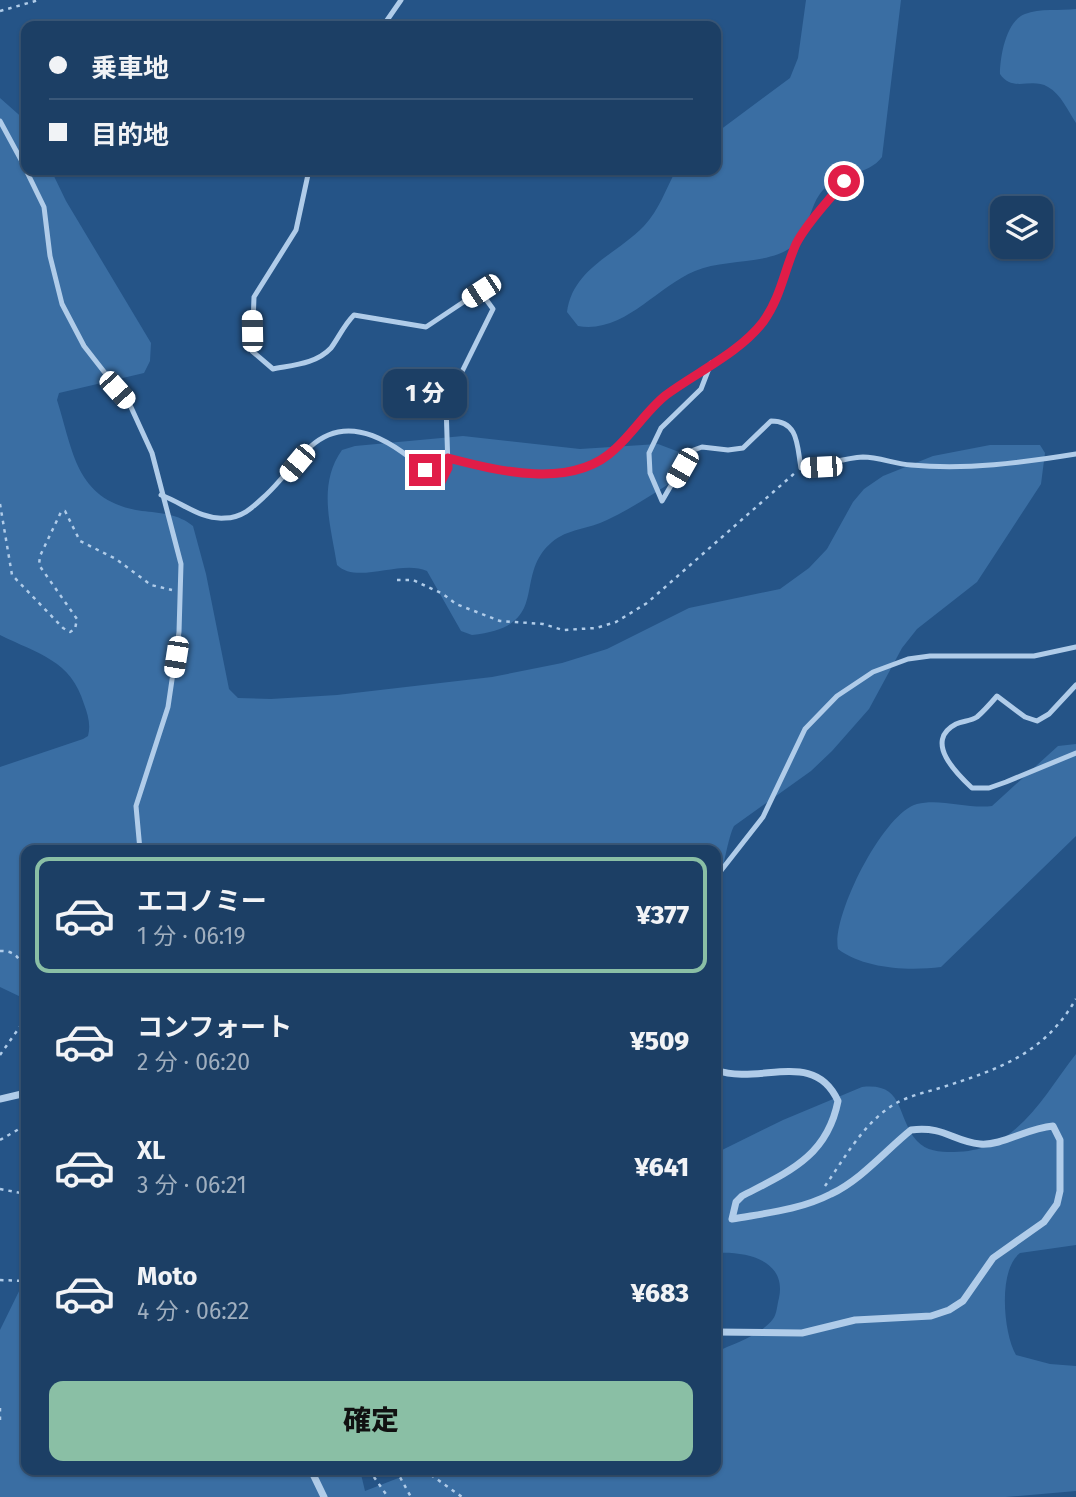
<!DOCTYPE html>
<html lang="ja">
<head>
<meta charset="utf-8">
<style>
  body { margin:0; font-family:"Fira Sans","Noto Sans JP",sans-serif; background:#294a6e; color:#f1f3f6; height:100vh; display:flex; flex-direction:column; font-size:26px; white-space:nowrap }
  * { box-sizing:border-box; margin:0 }
  p { font-size:23px; color:#a0afbf }
  .icon { flex:none; width:38px; height:38px; fill:none; stroke:currentColor; stroke-width:2; stroke-linecap:round; stroke-linejoin:round }
  .map { position:relative; flex:1; overflow:hidden }
  .side { position:absolute; left:21px; top:845px; width:700px; height:630px; display:flex; flex-direction:column; background:#1c3f65; border-radius:14px; box-shadow:0 2px 5px #0004,0 0 0 2px #3a5879 }
  .side>* { flex:none }
  .banner { position:absolute; left:21px; top:21px; width:700px; height:154px; border-radius:14px; box-shadow:0 2px 5px #0004,0 0 0 2px #3a5879; display:grid; align-content:center; height:154px; padding:0 28px; background:#1c3f65 }
  .buttons { position:absolute; left:990px; top:196px; display:grid; gap:14px }
  .buttons a { display:grid; place-items:center; width:63px; height:63px; border-radius:14px; background:#1c3f65; box-shadow:0 2px 5px #0004,0 0 0 2px #3a5879; font-size:35px }
  .end { position:absolute; width:32px; height:32px; margin:-16px; border:9px solid #e11d48; background:#fff; box-shadow:0 0 0 4px #fff }
  .from { border-radius:50% }
  .bubble { position:absolute; height:49px; border-radius:14px; background:#1c3f65; box-shadow:0 2px 5px #0004,0 0 0 2px #3a5879; font-size:23px; font-weight:800; line-height:49px; text-align:center }
  .car { position:absolute; width:21px; height:42px; margin:-21px -10px; border-radius:9px; box-shadow:0 0 5px 2px #0007; background:linear-gradient(#fff 24%,#345 0 40%,#fff 0 76%,#345 0 86%,#fff 0) }
  .banner b { display:flex; align-items:center; gap:24px; height:66px; font-size:26px }
  .banner b+b { border-top:2px solid #3a5879 }
  .banner i { width:18px; height:18px; background:#f1f3f6 }
  ul { padding:12px 0 0; list-style:none }
  li { display:flex; align-items:center; gap:21px; height:116px; margin:0 14px 10px; padding:0 14px; border:4px solid transparent; border-radius:14px }
  li div { flex:1 }
  li b { display:block; font-size:26px }
  li em { font-style:normal; font-weight:800 }
  li.selected { border-color:#8abfa5 }
  li>.icon { width:63px; height:63px; stroke-width:1.5 }
  .button { display:flex; gap:14px; margin-top:auto; padding:14px 28px }
  .button a { flex:1; height:80px; border-radius:14px; background:#8abfa5; color:#111; font-size:28px; font-weight:800; line-height:80px; text-align:center }
  .map>svg:first-child { display:block }
  .green { fill:#3a6ea3 }
  .lines { fill:none; stroke-linecap:round; stroke-linejoin:round }
  .path { stroke:#b0cce9; stroke-width:2.5; stroke-dasharray:3.5 5; stroke-linecap:butt }
  .lane { stroke:#b0cce9; stroke-width:5 }
  .street { stroke:#b0cce9; stroke-width:7 }
  .route { stroke:#e11d48; stroke-width:9 }
</style>
</head>
<body>
<div class="map">
<svg width="1076" height="1497" viewBox="0 0 1076 1497">
  <rect width="100%" height="100%" fill="#255487"/>
  <g class="green">
    <path d="M806,0h95l-19,157c-14,19 -43,15 -59,33 -14,15 -14,43 -30,56 -26,20 -69,12 -98,25 -39,16 -71,63 -117,55l-11,-14c6,-44 49,-57 77,-86 15,-16 22,-37 32,-56h40v-37l74,-55 8,-20z"/>
    <path d="M1076,9v114c-8,-12 -15,-29 -28,-36 -17,-10 -35,6 -48,-13 0,-17 6,-53 25,-60 14,-6 36,-3 51,-5z"/>
    <path d="M0,98l26,23v49h25l15,31 85,142 -1,18 -6,12 -85,20 -2,7c17,54 19,101 85,111 18,2 37,3 51,15l13,48 23,115 9,9 33,1 66,-4 155,-18 70,-14 45,-14 82,-41 91,-19 29,-21 18,-19 26,-47 11,-13 19,-13 50,-20 57,-11h50l5,8 -4,31 -64,98 -60,47 -15,19 -33,61 -37,42 -21,20 -77,55c-7,13 -14,60 -18,78v-54h-690v149l-3,-1 -23,-11v-220l83,-28 5,-3c3,-11 0,-21 -4,-32 -13,-44 -46,-50 -84,-69z"/>
    <path d="M463,436l117,13 78,-5 21,8 3,16 -5,11c-23,14 -46,30 -70,41 -18,9 -40,9 -55,22 -41,35 2,84 -80,93l-11,-4 -34,-60c-26,-12 -70,14 -90,-6 -6,-39 -20,-80 5,-115l13,-4z"/>
    <path d="M1076,744v92l-135,131c-32,4 -77,2 -103,-18 -7,-32 45,-136 79,-145 23,-6 51,5 75,2l66,-60z"/>
    <path d="M1076,1054v191l-56,8c-22,16 -17,80 -4,102l34,9 26,2v125l-70,6h-1006v-167l26,-53v193h334l5,21 54,-21h297v-118c18,-9 44,-16 57,-33 4,-5 4,-14 6,-21 8,-38 -33,-47 -63,-45v-100l67,-33 79,-33c43,-5 34,30 55,54 9,10 23,11 35,11 64,1 89,-53 124,-98z"/>
  </g>
  <g class="lines">
    <g class="path">
      <path d="M0,11l39,-11"/>
      <path d="M0,504l12,71 51,53 7,4 5,-3 2,-10 -38,-54 1,-9 21,-44 4,-1 15,30 36,18 35,26 21,5"/>
      <path d="M397,580h16l30,14 13,10 44,17 43,3 20,6 33,-2 20,-6 31,-19 149,-131"/>
      <path d="M0,951c29,-1 22,30 26,49"/>
      <path d="M0,1055l26,-37"/>
      <path d="M0,1140l26,-15"/>
      <path d="M825,1186c19,-27 37,-60 65,-79 14,-10 33,-14 50,-19 59,-19 103,-33 136,-89"/>
      <path d="M0,1189l26,5"/>
      <path d="M0,1280l26,1"/>
      <path d="M0,1408v14"/>
      <path d="M369,1470l19,27"/>
      <path d="M396,1470l15,27"/>
      <path d="M424,1470l38,27"/>
    </g>
    <g class="lane">
      <path d="M383,26l18,-26"/>
      <path d="M0,121l26,48"/>
      <path d="M26,170l18,37 6,49 12,48 22,42 46,59 22,48 29,111 -2,68 -11,75 -32,99 4,44"/>
      <path d="M711,363l-10,26 -40,39 -12,25 1,20 12,28 29,-50 11,-4 26,3 15,-2 28,-27c28,0 26,25 30,47 22,-1 40,-10 62,-11 16,0 32,7 48,8 56,5 110,-2 165,-11"/>
      <path d="M448,458c50,14 125,32 167,-9 18,-16 32,-39 51,-54 31,-23 73,-42 97,-73 18,-25 21,-51 33,-78 11,-22 33,-43 48,-63"/>
      <path d="M161,495c22,8 40,25 64,23 18,0 29,-12 41,-23 16,-15 28,-33 44,-48 45,-41 94,6 131,35l7,-14 -2,-64 47,-95 -13,-18 -54,36 -72,-12c-10,10 -15,22 -23,33 -15,16 -38,17 -58,21l-21,-18 2,-54 42,-67 13,-60"/>
      <path d="M1076,685l-27,29 -12,7 -12,-4 -28,-21c-6,7 -13,15 -20,21 -6,4 -14,4 -21,7 -33,17 1,50 16,64h17l17,-6 70,-29"/>
      <path d="M716,877l47,-60 42,-88 32,-33 36,-24 35,-13 22,-3h104l42,-9"/>
    </g>
    <g class="street">
      <path d="M716,1070c44,16 98,-22 122,31 -11,56 -50,71 -96,95l-6,6 -4,17c34,-6 68,-9 99,-25 30,-14 55,-44 80,-64 34,-4 41,11 69,14 22,2 47,-16 73,-18l7,14v51l-3,13 -13,18 -51,36 -30,43 -14,9 -18,6 -76,4 -53,13 -86,-1"/>
      <path d="M0,1099l26,-6"/>
      <path d="M311,1470l13,27"/>
    </g>
  </g>
  <g class="lines">
    <path class="route" d="M425,470l16,12 7,-14v-10c50,13 125,32 167,-9 18,-16 32,-39 51,-54 31,-23 73,-42 97,-73 18,-25 21,-51 33,-78 11,-22 33,-43 48,-63"/>
  </g>
</svg>
<div class="buttons">
<a><svg class="icon" aria-label="layers" viewBox="0 0 24 24"><path d="M12 4l9 5-9 5-9-5zM3 14l9 5 9-5"/></svg></a>
</div>
<i class="end from" style="left:844px;top:181px"></i>
<i class="end" style="left:425px;top:470px"></i>
<div class="bubble" style="left:383px;top:369px;width:84px">1 分</div>
<i class="car" style="left:481px;top:291px;rotate:237deg"></i>
<i class="car" style="left:252px;top:331px;rotate:359deg"></i>
<i class="car" style="left:117px;top:390px;rotate:138deg"></i>
<i class="car" style="left:297px;top:463px;rotate:220deg"></i>
<i class="car" style="left:821px;top:467px;rotate:267deg"></i>
<i class="car" style="left:682px;top:468px;rotate:210deg"></i>
<i class="car" style="left:176px;top:657px;rotate:189deg"></i>
<div class="banner">
<b><i class="from"></i>乗車地</b>
<b><i></i>目的地</b>
</div>
<section class="side">
<ul>
<li class="selected"><svg class="icon" aria-label="car" viewBox="0 0 24 24"><path d="M5 17H2v-5l4-1 3-4h7l3 4 3 1v5h-3M9 17h6M6 11h13"/><circle cx="7" cy="17" r="2"/><circle cx="17" cy="17" r="2"/></svg><div><b>エコノミー</b><p>1 分 · 06:19</p></div><em>¥377</em></li>
<li><svg class="icon" aria-label="car" viewBox="0 0 24 24"><path d="M5 17H2v-5l4-1 3-4h7l3 4 3 1v5h-3M9 17h6M6 11h13"/><circle cx="7" cy="17" r="2"/><circle cx="17" cy="17" r="2"/></svg><div><b>コンフォート</b><p>2 分 · 06:20</p></div><em>¥509</em></li>
<li><svg class="icon" aria-label="car" viewBox="0 0 24 24"><path d="M5 17H2v-5l4-1 3-4h7l3 4 3 1v5h-3M9 17h6M6 11h13"/><circle cx="7" cy="17" r="2"/><circle cx="17" cy="17" r="2"/></svg><div><b>XL</b><p>3 分 · 06:21</p></div><em>¥641</em></li>
<li><svg class="icon" aria-label="car" viewBox="0 0 24 24"><path d="M5 17H2v-5l4-1 3-4h7l3 4 3 1v5h-3M9 17h6M6 11h13"/><circle cx="7" cy="17" r="2"/><circle cx="17" cy="17" r="2"/></svg><div><b>Moto</b><p>4 分 · 06:22</p></div><em>¥683</em></li>
</ul>
<div class="button"><a>確定</a></div>
</section>
</div>
</body>
</html>
